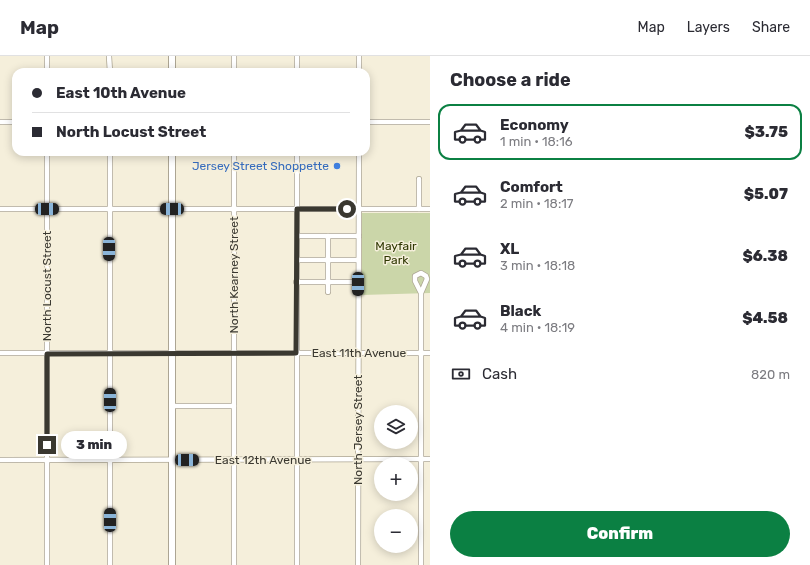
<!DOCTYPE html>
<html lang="en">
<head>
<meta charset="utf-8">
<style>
  body { margin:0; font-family:Rubik,sans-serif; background:#f7f7f7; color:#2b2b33; height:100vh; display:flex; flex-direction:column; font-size:15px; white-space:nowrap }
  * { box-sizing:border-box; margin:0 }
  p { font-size:13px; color:#7c7c81 }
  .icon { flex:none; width:22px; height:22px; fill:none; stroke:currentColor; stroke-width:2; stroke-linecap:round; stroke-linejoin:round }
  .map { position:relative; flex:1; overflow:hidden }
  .details { display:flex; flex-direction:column; background:#fff; width:380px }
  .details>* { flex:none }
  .hud { position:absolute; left:12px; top:12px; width:358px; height:88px; border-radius:12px; box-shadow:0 2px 10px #0003; display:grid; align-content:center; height:88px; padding:0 20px; background:#fff }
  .controls { position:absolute; left:374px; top:349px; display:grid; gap:8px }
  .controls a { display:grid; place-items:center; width:44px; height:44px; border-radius:50%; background:#fff; box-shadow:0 2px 10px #0003; font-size:20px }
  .end { position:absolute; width:18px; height:18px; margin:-9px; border:5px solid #3a3830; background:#fff; box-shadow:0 0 0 2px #fff }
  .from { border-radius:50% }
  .bubble { position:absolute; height:28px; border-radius:14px; background:#fff; box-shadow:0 2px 10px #0003; font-size:13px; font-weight:800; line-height:28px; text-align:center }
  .car { position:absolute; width:12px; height:24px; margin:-12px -6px; border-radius:5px; box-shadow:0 0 3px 1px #0007; background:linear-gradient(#222 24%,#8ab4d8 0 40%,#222 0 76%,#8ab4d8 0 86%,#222 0) }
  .hud b { display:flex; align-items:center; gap:14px; height:38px; font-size:15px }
  .hud b+b { border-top:1px solid #e1e1e2 }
  .hud i { width:10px; height:10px; background:#2b2b33 }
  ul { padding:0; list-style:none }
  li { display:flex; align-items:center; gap:12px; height:56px; margin:0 8px 6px; padding:0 12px; border:2px solid transparent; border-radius:12px }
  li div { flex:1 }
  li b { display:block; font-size:15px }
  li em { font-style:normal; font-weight:800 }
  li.current { border-color:#0b8043 }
  li>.icon { width:36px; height:36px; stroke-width:1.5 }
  h2 { padding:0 20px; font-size:18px; line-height:48px }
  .pay { display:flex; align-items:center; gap:10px; height:44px; padding:0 20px; font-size:15px }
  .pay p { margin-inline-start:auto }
  .primary-button { display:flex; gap:8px; margin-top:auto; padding:8px 20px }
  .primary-button a { flex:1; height:46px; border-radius:24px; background:#0b8043; color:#fff; font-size:16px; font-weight:800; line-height:46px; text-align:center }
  header { display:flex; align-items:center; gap:24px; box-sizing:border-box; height:56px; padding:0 20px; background:#fff; border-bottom:1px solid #e1e1e2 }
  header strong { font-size:19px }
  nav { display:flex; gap:22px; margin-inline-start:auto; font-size:14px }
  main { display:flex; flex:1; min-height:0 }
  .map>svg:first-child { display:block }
  .green { fill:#cbd6a9 }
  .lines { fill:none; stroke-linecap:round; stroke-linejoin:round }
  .street-casing { stroke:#aca593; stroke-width:6 }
  .secondary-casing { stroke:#aca593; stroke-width:8 }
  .street { stroke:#fff; stroke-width:4.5 }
  .secondary { stroke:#fff; stroke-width:6 }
  .route { stroke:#3a3830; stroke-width:5 }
  .shop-dot { fill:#3f7fe0; stroke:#f5efdb; stroke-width:1.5 }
  .labels { text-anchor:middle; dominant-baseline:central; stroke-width:3; stroke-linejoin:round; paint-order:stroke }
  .shop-label { font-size:12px; fill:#366cbe; stroke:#f5efdb; text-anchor:end }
  .park-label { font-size:12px; fill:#2e3601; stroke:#f5efdb }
  .street-label { font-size:12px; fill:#3a3830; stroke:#f5efdb }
</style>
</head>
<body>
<header>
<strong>Map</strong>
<nav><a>Map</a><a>Layers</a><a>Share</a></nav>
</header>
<main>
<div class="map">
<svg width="430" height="509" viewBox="0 0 430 509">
  <rect width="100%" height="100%" fill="#f5efdb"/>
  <path class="green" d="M362,157h68v80l-68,2z"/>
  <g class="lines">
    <g class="street-casing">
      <g id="street">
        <path d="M47,0v16"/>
        <path d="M109,0l1,16"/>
        <path d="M234,0v16"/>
        <path d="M297,0v16"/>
        <path d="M359,0v16"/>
        <path d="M0,66h16"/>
        <path d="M366,66h64"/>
        <path d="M110,96v413"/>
        <path d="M419,123v30"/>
        <path d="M0,153h430"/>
        <path d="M297,180h31"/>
        <path d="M297,204h61"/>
        <path d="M296,226h62"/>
        <path d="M328,236v-56h31"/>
        <path d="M0,297h430"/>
        <path d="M172,350h62"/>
        <path d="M0,404l430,-1"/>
        <path d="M47,509v-413"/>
        <path d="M234,509v-413"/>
        <path d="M297,509v-413"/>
        <path d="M358,509l1,-413"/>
        <path d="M421,509v-272l6,-14 -1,-3 -5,-3 -6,3v5l6,12"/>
      </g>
    </g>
    <g class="secondary-casing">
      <g id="secondary">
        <path d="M172,0v16"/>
        <path d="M172,96v413"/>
      </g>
    </g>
    <use href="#street" class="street"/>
    <use href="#secondary" class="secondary"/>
  </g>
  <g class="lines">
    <path class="route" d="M47,389v-91l249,-1 1,-144h50"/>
  </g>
  <circle class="shop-dot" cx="337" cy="110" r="4"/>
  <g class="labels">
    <g class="shop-label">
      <text x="329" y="110">Jersey Street Shoppette</text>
    </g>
    <g class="park-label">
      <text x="396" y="190">Mayfair<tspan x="396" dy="14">Park</tspan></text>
    </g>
    <g class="street-label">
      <text transform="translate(234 219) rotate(-90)">North Kearney Street</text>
      <text transform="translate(47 230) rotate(-90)">North Locust Street</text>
      <text x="359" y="297">East 11th Avenue</text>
      <text transform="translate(358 374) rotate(-90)">North Jersey Street</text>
      <text x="263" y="404">East 12th Avenue</text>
    </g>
  </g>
</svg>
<div class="controls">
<a><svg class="icon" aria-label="layers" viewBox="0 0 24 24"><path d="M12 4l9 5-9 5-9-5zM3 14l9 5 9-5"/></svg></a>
<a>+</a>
<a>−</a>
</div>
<i class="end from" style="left:347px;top:153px"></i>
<i class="end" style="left:47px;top:389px"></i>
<div class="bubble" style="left:61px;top:375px;width:66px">3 min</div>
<i class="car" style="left:47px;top:153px;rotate:90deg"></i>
<i class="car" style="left:172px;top:153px;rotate:270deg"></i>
<i class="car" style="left:109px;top:193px;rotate:180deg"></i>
<i class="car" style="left:358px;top:228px;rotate:180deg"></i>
<i class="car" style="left:110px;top:344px;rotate:0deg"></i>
<i class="car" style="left:187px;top:404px;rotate:90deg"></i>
<i class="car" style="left:110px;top:464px;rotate:0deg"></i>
<div class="hud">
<b><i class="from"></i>East 10th Avenue</b>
<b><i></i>North Locust Street</b>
</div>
</div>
<section class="details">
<h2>Choose a ride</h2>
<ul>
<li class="current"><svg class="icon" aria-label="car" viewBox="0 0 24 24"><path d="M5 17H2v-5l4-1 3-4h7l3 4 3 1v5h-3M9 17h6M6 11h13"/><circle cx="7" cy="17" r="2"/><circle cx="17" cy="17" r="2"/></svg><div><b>Economy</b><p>1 min · 18:16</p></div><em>$3.75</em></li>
<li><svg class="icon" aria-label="car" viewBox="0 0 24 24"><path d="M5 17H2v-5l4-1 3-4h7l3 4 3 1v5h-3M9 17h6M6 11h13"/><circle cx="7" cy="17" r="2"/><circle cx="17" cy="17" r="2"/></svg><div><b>Comfort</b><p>2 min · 18:17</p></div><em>$5.07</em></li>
<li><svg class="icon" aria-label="car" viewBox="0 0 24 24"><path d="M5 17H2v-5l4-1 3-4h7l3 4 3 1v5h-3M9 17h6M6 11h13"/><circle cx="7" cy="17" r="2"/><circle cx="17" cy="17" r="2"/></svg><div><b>XL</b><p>3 min · 18:18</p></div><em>$6.38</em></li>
<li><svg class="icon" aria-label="car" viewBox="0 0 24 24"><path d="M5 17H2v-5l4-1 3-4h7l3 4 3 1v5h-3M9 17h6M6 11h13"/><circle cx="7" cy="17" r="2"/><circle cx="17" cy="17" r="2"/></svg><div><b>Black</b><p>4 min · 18:19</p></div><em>$4.58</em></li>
</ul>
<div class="pay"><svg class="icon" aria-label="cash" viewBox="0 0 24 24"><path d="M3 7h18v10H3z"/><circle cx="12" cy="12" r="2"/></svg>Cash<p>820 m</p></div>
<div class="primary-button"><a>Confirm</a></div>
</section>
</main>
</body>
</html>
